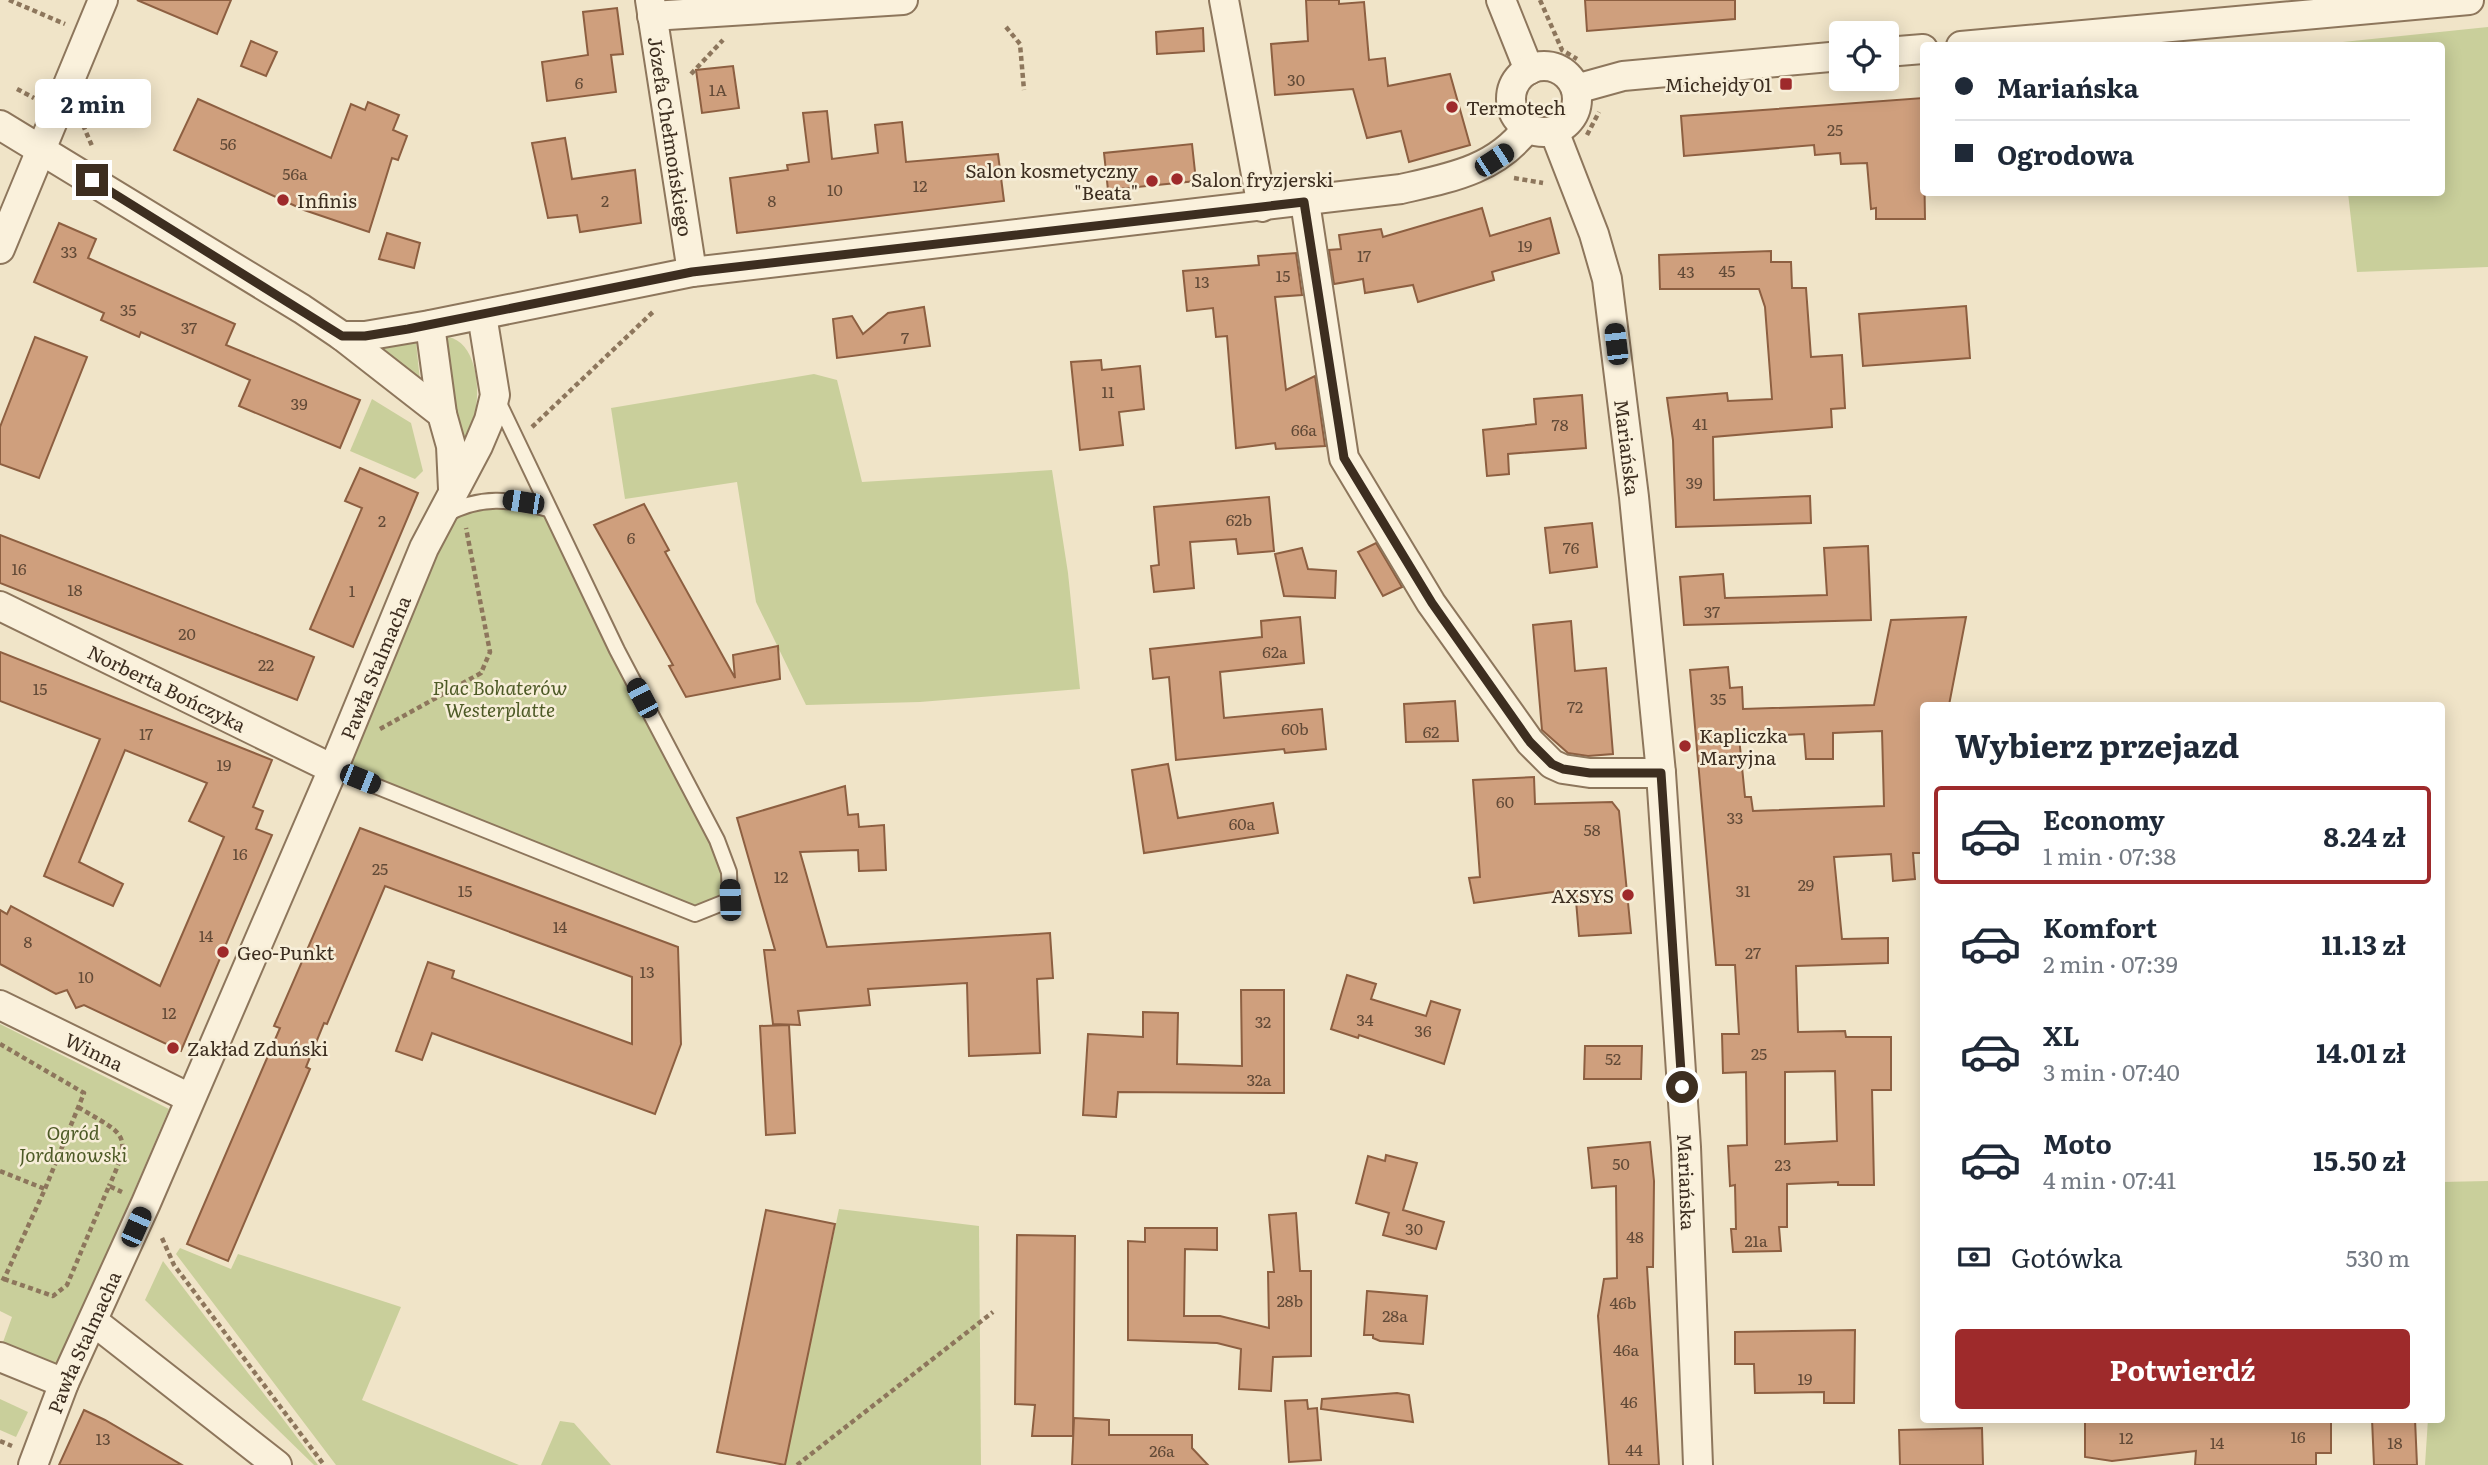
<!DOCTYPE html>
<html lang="pl">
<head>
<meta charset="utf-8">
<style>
  body { margin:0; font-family:Literata,serif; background:#f6f6f7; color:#1f2937; height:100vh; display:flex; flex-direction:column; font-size:26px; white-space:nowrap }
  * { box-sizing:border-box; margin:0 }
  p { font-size:23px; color:#747a83 }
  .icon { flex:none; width:38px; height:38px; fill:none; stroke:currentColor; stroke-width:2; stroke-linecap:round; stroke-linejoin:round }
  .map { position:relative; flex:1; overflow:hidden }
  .panel { position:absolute; left:1920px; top:702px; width:525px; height:721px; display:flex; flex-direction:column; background:#fff; border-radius:7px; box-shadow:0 4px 18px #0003 }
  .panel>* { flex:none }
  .hud { position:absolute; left:1920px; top:42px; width:525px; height:154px; border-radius:7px; box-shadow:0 4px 18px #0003; display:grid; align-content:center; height:154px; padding:0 35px; background:#fff }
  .controls { position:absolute; left:1829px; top:21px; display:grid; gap:14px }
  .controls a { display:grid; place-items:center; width:70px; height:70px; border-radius:7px; background:#fff; box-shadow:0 4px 18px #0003; font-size:35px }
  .end { position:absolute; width:32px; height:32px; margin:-16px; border:9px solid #3d2e20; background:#fff; box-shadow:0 0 0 4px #fff }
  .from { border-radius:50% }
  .bubble { position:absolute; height:49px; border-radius:7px; background:#fff; box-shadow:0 4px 18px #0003; font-size:23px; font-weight:700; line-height:49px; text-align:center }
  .car { position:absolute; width:21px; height:42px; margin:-21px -10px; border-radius:9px; box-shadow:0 0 5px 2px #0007; background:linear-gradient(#222 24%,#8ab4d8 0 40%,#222 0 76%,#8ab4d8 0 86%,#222 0) }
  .hud b { display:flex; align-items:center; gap:24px; height:66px; font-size:26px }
  .hud b+b { border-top:2px solid #e0e1e3 }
  .hud i { width:18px; height:18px; background:#1f2937 }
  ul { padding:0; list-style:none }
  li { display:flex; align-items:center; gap:21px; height:98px; margin:0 14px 10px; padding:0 21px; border:4px solid transparent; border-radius:7px }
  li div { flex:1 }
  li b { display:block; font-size:26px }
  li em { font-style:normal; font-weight:700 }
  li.on { border-color:#9e2a2b }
  li>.icon { width:63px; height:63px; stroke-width:1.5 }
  h2 { padding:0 35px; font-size:32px; line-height:84px }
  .pay { display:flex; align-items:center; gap:18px; height:77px; padding:0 35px; font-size:26px }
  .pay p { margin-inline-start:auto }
  .action { display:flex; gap:14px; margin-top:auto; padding:14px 35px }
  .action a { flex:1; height:80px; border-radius:7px; background:#9e2a2b; color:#fff; font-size:28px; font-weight:700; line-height:80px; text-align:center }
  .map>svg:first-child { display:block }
  .green { fill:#c9cf9b }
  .building { fill:#cf9f7d; stroke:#8d5f41; stroke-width:2; fill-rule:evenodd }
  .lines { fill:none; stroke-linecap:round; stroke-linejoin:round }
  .lane-casing { stroke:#8d765c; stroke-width:18 }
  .street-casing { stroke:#8d765c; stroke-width:32 }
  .path { stroke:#8d765c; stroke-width:4.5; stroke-dasharray:5 3.5; stroke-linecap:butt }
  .lane { stroke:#faf1dc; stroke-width:14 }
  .street { stroke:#faf1dc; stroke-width:28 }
  .route { stroke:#3d2e20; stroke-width:9 }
  .poi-dot { fill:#9e2a2b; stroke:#f7eed8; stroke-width:2.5 }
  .labels { text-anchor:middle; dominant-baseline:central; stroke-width:5; stroke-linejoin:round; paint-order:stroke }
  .number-label { font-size:16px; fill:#624a37 }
  .poi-label { font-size:19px; fill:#3d2e20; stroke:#f7eed8; text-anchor:start }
  .street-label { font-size:19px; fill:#3d2e20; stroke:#f7eed8 }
  .park-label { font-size:19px; font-style:italic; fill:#4d5a26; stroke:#f7eed8 }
</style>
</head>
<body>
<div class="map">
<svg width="2488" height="1465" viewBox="0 0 2488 1465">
  <rect width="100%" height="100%" fill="#f0e4c8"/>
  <g class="green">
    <path d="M2488,27v240l-131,5 -9,-79 93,-1v-146l-108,-3z"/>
    <path d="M448,337c27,5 32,47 28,71 -2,10 -8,21 -12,31l-5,-3 -15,-95z"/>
    <path d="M416,342l4,39 -46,-31z"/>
    <path d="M814,374l23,6 25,102 190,-12 16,103 12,116 -160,13 -114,3 -50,-103 -19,-120 -112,17 -14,-91z"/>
    <path d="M372,399l39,24 12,48 -8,8 -65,-28z"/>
    <path d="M473,502l75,7 169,331 13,60 -35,14 -362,-145 103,-248z"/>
    <path d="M0,1024l169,85 -111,259 -56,-23 10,-28 -12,-6z"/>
    <path d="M2488,1181v284h-63l3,-46h13v-237z"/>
    <path d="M839,1209l140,17 2,239h-196z"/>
    <path d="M180,1248l51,21 7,-15 163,53 -39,93 157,65h-183l-160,-211z"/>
    <path d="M163,1261l155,204h-4l-169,-165z"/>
    <path d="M0,1399l28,13 -12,25 -16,-7z"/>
    <path d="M560,1421l14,2 37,42h-70z"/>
  </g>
  <g class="building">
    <path d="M137,0h94l-14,34z"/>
    <path d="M1306,0h33v4l25,-2 5,58 16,-2 3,28 62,-12 20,71 -61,17 -8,-31 -34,7 -14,-49 -78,6 -4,-51 37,-3z"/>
    <path d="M1585,0h150v19l-148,12z"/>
    <path d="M617,8l6,46 -12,1 5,37 -69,9 -5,-39 46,-7 -5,-43z"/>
    <path d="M1203,28l1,23 -47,3 -1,-22z"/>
    <path d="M251,41l26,11 -11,24 -25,-10z"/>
    <path d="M733,66l6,42 -37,5 -6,-43z"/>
    <path d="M1923,98l2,121h-49v-11l-5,1 -4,-46 -26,1 -1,-11 -25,2 -1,-10 -130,11 -3,-40z"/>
    <path d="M198,99l133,59 20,-54 14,6 3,-8 31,13 -6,15 14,6 -9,24 -6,-2 -23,74 -65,-22 -130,-60z"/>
    <path d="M827,111l5,48 46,-6 -3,-28 27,-3 4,40 92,-8 6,47 -267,32 -7,-55 58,-8 -1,-5 22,-3 -6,-49z"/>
    <path d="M565,138l7,41 63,-9 6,53 -61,9 -3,-17 -29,3 -16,-75z"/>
    <path d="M1192,144l4,37 -88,9 -4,-37z"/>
    <path d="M1482,208l8,28 60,-18 9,35 -67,19 2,8 -76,22 -5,-17 -48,8 -2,-14 -29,5 -5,-34 12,-1 -2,-14 42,-6 2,8z"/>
    <path d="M59,223l37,16 -8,19 147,66 -9,21 134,55 -20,48 -101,-42 11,-26 -109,-48 -2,5 -38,-17 3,-7 -70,-31z"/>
    <path d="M387,233l33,10 -6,25 -35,-9z"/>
    <path d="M1771,251v11h20l1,26h14l5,69 31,-2 3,53 -14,1 1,18 -119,10 1,63 96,-4 1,27 -135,4 -3,-87 -6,-42 60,-5 1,8 44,-2 -7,-92 -6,-18h-99l-1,-34z"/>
    <path d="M1296,253l6,42 -27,2 11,93 29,-14 10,70 -49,3 -1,-6 -39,5 -9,-112 -11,1 -3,-29 -26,3 -4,-40 76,-6 -1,-9z"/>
    <path d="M1966,306l4,52 -107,8 -4,-52z"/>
    <path d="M924,307l6,39 -93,12 -4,-39 19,-3 11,18 25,-21z"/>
    <path d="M35,337l52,20 -48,121 -39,-14v-37z"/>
    <path d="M1101,360l1,10 38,-4 4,43 -25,3 4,33 -43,5 -9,-88z"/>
    <path d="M1582,395l4,53 -78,6 1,20 -22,2 -4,-46 53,-6 -2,-25z"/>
    <path d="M360,468l58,25 -65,154 -43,-18 52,-121 -17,-7z"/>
    <path d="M1269,497l5,54 -36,3 -2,-15 -46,3 4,46 -40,4 -3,-26 8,-1 -5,-58z"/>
    <path d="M644,504l25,46 -4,2 70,126 -2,-23 45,-9 2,33 -94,18 -17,-31 4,-1 -79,-140z"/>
    <path d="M1592,523l5,44 -47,6 -5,-45z"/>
    <path d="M0,535l314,122 -17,43 -297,-117z"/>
    <path d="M1376,543l26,44 -19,9 -25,-44z"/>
    <path d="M1868,546l3,74 -187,5 -4,-48 43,-3 2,24 102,-3 -3,-47z"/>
    <path d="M1302,548l6,21 28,2 -1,27 -51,-2 -9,-42z"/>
    <path d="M1300,617l4,46 -84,9 4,46 98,-9 4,40 -41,4 -1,-4 -108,11 -7,-83 -16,2 -3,-30 112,-12 -1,-16z"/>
    <path d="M1966,617l-17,88h-26v148h-10l2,26 -22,2 -2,-27 -57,3 8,82 46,-1v25l-92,3 2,66 47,-1 1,6h45v53h-19l2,95h-36v-3l-51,2v43h-8l2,24 -48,1 -2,-23h5l-1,-44 -5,1 -2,-40 19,-1 -1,-73 -23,1 -1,-39h17l-4,-69h-19l-26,-295 38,-3 2,21 12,-1 1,22 131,-4 17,-85zM1882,731l2,75 -131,5 -2,-14h-6l-6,-60 65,-3 2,25h27v-26zM1835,1071l2,70 -52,3v-72z"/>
    <path d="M1571,621l4,50 31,-3 7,86 -25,2 -20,-3 -26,-23 -9,-105z"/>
    <path d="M0,652l272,108 -19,47 10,4 -7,18 16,6 -91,216 -97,-46 -8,3 -9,-18 -11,4 -56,-30v-54l7,4 4,-8 149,80 64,-149 -35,-16 18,-38 -82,-33 -46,112 44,22 -10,22 -69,-30 56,-137 -100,-38z"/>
    <path d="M1455,701l3,40 -52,1 -2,-38z"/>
    <path d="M1168,764l10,54 95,-15 5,30 -134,20 -12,-83z"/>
    <path d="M1534,777l1,27 77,-2 7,9 12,122 -52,3 -4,-47 -101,14 -5,-25 11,-1 -7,-97z"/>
    <path d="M845,786l3,29 10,-1 1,13 25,-2 2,45 -27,1 -1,-21 -58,2 27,95 223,-14 3,45 -16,1 3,74 -71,3 -2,-73 -99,6 2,16 -72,6 2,14 -27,-1 -9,-74h11l-38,-132z"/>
    <path d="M360,828l318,119 3,97 -26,70 -223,-81 -10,27 -26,-9 32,-89 26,9 -2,7 180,66v-67l-247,-91 -58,138 -3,-1 -18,44 4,2 -82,192 -41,-17 93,-216 -6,-2z"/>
    <path d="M1347,975l29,9 -5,15 29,9 26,8 5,-15 29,9 -16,54 -85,-29 -1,3 -27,-9z"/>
    <path d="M1241,990h43v103l-166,-1 -2,25 -33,-2 5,-81 55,3v-25l35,1 -1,51 65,2z"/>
    <path d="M789,1025l6,108 -29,2 -6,-109z"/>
    <path d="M1585,1046h57l-1,33h-57z"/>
    <path d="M1650,1142l4,39 -1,86h-6l12,198h-50l-11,-149 6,-37 13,-1 -1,-92 -24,2 -4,-40z"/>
    <path d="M1386,1155l31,8 -14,47 41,12 -8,27 -53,-14 6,-22 -33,-10 12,-47 17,5z"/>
    <path d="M766,1210l69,14 -50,241 -68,-13z"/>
    <path d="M1296,1213l4,58h11v85l-38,1 -2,34 -32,-2 2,-40 -24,-6 -89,-3v-99l17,1v-14h72v22l-32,-1 -1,67h36l49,12 -1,-56h6l-5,-57z"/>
    <path d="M1017,1235l58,1 -2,200h-41l3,-31 -20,-1z"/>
    <path d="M1367,1291l60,5 -4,48 -43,-3 -7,-3v-3h-9z"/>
    <path d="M1855,1330l-1,73h-30v-11l-69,1 -1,-29h-19v-32z"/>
    <path d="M1397,1393l12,2 4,27 -92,-13 1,-10z"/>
    <path d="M1307,1400l1,9 9,-1 4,52 -32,2 -4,-61z"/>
    <path d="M84,1410l21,10 77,45h-123z"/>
    <path d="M1074,1418l35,2v15h83v13l16,17h-136z"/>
    <path d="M2085,1419h246v34h-15v12h-121l1,-14 -84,10 -27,-4z"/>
    <path d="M2372,1419h43l2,46h-43z"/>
    <path d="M1982,1428l1,37h-83l-1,-35z"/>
  </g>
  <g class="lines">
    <g class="lane-casing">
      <g id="lane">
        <path d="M445,515c35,-20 66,-16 103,-6"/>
        <path d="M333,769l362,145 35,-14 -1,-28 -12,-32 -100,-190 -120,-251"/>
      </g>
    </g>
    <g class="street-casing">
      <g id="street">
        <path id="s1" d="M650,0l42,272"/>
        <path d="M1224,0l38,207"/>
        <path d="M1501,0l28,70"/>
        <path d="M652,16l251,-16"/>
        <path d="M1961,46l508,-46"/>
        <path d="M1886,52l37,-3"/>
        <circle cx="1544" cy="99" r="33"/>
        <path d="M1576,89l47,-13 218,-20"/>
        <path d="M0,125l302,184 40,27 100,78 9,32 2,43"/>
        <path id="s2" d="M1554,131l40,103 13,45 27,218 27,276 25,374 12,318"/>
        <path d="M1305,202l39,256 87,145 99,139 22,22 11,5 27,4h71"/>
        <path d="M0,249l103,-249"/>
        <path d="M430,325l12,89"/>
        <path d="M342,336h23l65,-11 262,-53 709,-83c48,-11 95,-19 126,-61"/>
        <path id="s3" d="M0,606l333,163"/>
        <path id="s4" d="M0,1005l190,93"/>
        <path d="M93,1321l184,144"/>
        <path d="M0,1357l64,26"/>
        <path id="s5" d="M33,1465l31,-82 82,-180 187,-434 91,-221 54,-102 11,-26 6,-25 -13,-80"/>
      </g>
    </g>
    <g class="path">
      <path d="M9,0l56,24"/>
      <path d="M1540,0l22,50 15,9"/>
      <path d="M1006,27l14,17 4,46"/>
      <path d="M691,74l32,-34"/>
      <path d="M17,89l17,9"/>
      <path d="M83,125l9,21"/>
      <path d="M1587,135l12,-23"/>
      <path d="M1514,178l29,5"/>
      <path d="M532,427l123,-117"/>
      <path d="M380,729l101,-56 9,-21 -24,-124"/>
      <path d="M0,1044l84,49 -39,96 -41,90 -4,-2"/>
      <path d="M78,1107c46,28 56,25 31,79"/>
      <path d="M0,1171l45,18"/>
      <path d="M162,1238l12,27 150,200"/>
      <path d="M4,1279l49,17 14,-11 42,-99 13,6"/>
      <path d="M0,1441l12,5"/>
      <path d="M797,1465l196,-153"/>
    </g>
    <use href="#lane" class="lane"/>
    <use href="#street" class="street"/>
  </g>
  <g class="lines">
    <path class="route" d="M92,180l250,156h23l43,-7 284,-57 612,-70 40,256 88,145 98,139 22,22 11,5 27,4h71l21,314"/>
  </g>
  <g class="poi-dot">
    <rect x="1779" y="77" width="14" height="14" rx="3.5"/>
    <circle cx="1452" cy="107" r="7"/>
    <circle cx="1177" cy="179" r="7"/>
    <circle cx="1152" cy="181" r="7"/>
    <circle cx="283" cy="200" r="7"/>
    <circle cx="1685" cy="746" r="7"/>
    <circle cx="1628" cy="895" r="7"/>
    <circle cx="223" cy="952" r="7"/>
    <circle cx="173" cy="1048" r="7"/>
  </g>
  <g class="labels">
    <g class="number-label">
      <text x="1296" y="79">30</text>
      <text x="579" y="82">6</text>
      <text x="718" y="89">1A</text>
      <text x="1835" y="129">25</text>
      <text x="228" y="143">56</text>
      <text x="295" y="173">56a</text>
      <text x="920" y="185">12</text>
      <text x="835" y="189">10</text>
      <text x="605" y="200">2</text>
      <text x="772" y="200">8</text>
      <text x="1525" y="245">19</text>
      <text x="69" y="251">33</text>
      <text x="1364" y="255">17</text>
      <text x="1727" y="270">45</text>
      <text x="1686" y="271">43</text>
      <text x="1283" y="275">15</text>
      <text x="1202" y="281">13</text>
      <text x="128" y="309">35</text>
      <text x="189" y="327">37</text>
      <text x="905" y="337">7</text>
      <text x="1108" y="391">11</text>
      <text x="299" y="403">39</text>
      <text x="1700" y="423">41</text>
      <text x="1560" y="424">78</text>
      <text x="1304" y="429">66a</text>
      <text x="1694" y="482">39</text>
      <text x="1239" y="519">62b</text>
      <text x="382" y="520">2</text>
      <text x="631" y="537">6</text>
      <text x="1571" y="547">76</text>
      <text x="19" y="568">16</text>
      <text x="75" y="589">18</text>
      <text x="352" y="590">1</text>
      <text x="1712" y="611">37</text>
      <text x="187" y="633">20</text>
      <text x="1275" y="651">62a</text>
      <text x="266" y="664">22</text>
      <text x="40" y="688">15</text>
      <text x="1718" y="698">35</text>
      <text x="1575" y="706">72</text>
      <text x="1295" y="728">60b</text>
      <text x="1431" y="731">62</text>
      <text x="146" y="733">17</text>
      <text x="224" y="764">19</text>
      <text x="1505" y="801">60</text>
      <text x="1735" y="817">33</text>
      <text x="1242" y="823">60a</text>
      <text x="1592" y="829">58</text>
      <text x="240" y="853">16</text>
      <text x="380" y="868">25</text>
      <text x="781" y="876">12</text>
      <text x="1806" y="884">29</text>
      <text x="465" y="890">15</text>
      <text x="1743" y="890">31</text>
      <text x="560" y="926">14</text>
      <text x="206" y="935">14</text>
      <text x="28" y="941">8</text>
      <text x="1753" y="952">27</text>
      <text x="647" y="971">13</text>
      <text x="86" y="976">10</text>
      <text x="169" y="1012">12</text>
      <text x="1365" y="1019">34</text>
      <text x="1263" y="1021">32</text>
      <text x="1423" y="1030">36</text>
      <text x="1759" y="1053">25</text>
      <text x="1613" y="1058">52</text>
      <text x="1259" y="1079">32a</text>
      <text x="1621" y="1163">50</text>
      <text x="1783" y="1164">23</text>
      <text x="1414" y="1228">30</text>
      <text x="1635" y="1236">48</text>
      <text x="1756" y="1240">21a</text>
      <text x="1290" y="1300">28b</text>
      <text x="1623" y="1302">46b</text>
      <text x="1395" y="1315">28a</text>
      <text x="1626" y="1349">46a</text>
      <text x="1805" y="1378">19</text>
      <text x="1629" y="1401">46</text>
      <text x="2298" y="1436">16</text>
      <text x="2126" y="1437">12</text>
      <text x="103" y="1438">13</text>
      <text x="2217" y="1442">14</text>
      <text x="2395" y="1442">18</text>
      <text x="1634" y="1449">44</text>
      <text x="1162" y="1450">26a</text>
    </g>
    <g class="poi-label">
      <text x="1772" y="84" text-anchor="end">Michejdy 01</text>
      <text x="1466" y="107">Termotech</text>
      <text x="1138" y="170" text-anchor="end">Salon kosmetyczny<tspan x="1138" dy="22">"Beata"</tspan></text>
      <text x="1191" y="179">Salon fryzjerski</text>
      <text x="297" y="200">Infinis</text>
      <text x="1699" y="735">Kapliczka<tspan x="1699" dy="22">Maryjna</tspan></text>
      <text x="1614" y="895" text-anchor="end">AXSYS</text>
      <text x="237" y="952">Geo-Punkt</text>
      <text x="187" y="1048">Zakład Zduński</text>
    </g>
    <g class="street-label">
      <text stroke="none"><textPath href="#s1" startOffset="138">Józefa Chełmońskiego</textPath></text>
      <text stroke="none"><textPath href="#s2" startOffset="327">Mariańska</textPath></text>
      <text stroke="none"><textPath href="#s5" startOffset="868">Pawła Stalmacha</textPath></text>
      <text stroke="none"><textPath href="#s3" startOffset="186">Norberta Bończyka</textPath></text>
      <text stroke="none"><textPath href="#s4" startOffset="105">Winna</textPath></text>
      <text stroke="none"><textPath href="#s2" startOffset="1064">Mariańska</textPath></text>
      <text stroke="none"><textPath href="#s5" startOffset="133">Pawła Stalmacha</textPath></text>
    </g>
    <g class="park-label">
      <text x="500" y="687">Plac Bohaterów<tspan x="500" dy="22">Westerplatte</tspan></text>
      <text x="73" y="1132">Ogród<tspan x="73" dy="22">Jordanowski</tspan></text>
    </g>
  </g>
</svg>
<div class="controls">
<a><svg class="icon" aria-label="locate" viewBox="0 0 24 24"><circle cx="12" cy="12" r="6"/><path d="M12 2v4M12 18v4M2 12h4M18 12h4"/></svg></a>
</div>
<i class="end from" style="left:1682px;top:1087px"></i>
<i class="end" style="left:92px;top:180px"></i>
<div class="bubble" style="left:35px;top:79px;width:116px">2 min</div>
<i class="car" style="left:1494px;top:160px;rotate:57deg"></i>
<i class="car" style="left:1616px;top:344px;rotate:353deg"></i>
<i class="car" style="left:523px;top:502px;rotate:279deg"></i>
<i class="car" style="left:642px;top:698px;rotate:332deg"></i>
<i class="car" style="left:360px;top:779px;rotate:112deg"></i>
<i class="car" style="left:730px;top:900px;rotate:358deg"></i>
<i class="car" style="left:136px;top:1227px;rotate:24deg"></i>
<div class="hud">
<b><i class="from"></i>Mariańska</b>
<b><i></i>Ogrodowa</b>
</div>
<section class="panel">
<h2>Wybierz przejazd</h2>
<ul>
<li class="on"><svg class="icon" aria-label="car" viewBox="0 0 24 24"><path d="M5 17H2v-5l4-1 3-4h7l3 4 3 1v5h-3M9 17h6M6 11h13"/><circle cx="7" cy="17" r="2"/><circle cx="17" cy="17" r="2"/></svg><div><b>Economy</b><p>1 min · 07:38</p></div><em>8.24 zł</em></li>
<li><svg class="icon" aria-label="car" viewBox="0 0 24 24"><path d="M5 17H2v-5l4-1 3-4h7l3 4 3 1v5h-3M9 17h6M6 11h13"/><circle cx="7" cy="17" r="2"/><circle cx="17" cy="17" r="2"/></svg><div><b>Komfort</b><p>2 min · 07:39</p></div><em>11.13 zł</em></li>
<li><svg class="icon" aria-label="car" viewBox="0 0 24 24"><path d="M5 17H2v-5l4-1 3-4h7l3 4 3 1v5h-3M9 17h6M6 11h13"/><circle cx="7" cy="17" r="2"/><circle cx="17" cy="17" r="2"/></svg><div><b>XL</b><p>3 min · 07:40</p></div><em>14.01 zł</em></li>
<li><svg class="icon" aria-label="car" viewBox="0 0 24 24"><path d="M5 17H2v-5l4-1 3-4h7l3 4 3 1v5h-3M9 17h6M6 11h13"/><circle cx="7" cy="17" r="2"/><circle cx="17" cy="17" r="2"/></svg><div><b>Moto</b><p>4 min · 07:41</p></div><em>15.50 zł</em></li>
</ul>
<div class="pay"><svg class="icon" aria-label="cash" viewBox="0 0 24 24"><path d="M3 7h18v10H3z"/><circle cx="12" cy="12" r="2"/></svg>Gotówka<p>530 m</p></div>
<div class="action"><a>Potwierdź</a></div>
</section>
</div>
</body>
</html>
